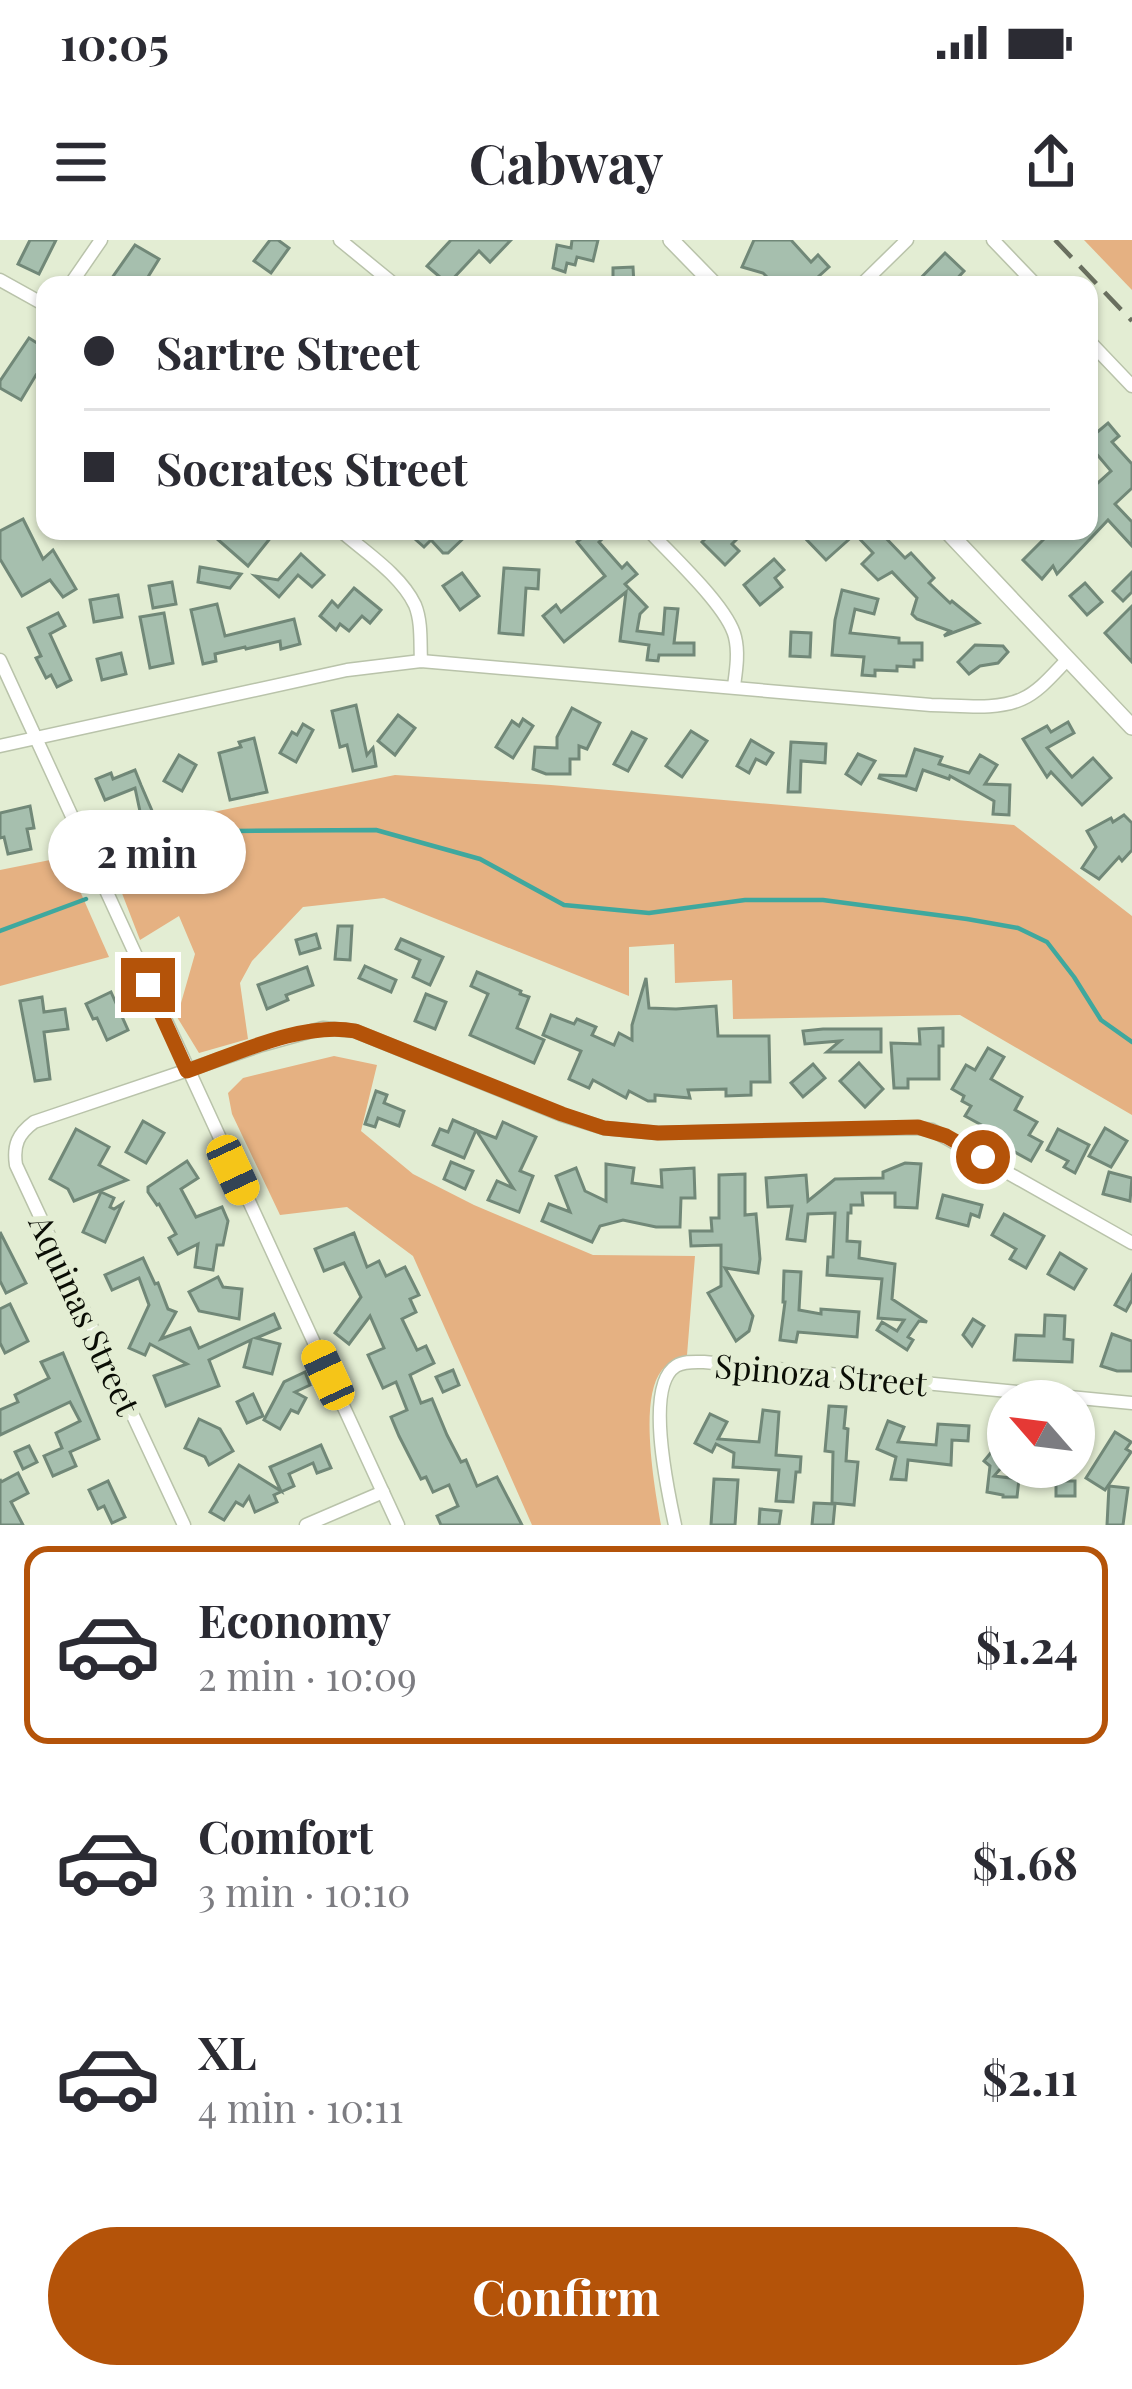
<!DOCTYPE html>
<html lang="en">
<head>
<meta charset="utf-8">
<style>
  body { margin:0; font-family:"Playfair Display",serif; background:#f7f7f7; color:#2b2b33; height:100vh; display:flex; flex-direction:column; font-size:45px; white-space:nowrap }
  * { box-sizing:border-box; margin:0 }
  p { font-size:39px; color:#7c7c81 }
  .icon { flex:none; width:66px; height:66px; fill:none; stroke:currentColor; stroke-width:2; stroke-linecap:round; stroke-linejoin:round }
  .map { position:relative; height:1285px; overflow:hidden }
  .side { display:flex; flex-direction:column; background:#fff; flex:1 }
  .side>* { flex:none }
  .banner { position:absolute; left:36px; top:36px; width:1062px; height:264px; border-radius:24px; box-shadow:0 3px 9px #0004; display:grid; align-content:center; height:264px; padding:0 48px; background:#fff }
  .needle { width:78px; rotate:298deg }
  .tools { position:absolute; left:987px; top:1140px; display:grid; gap:24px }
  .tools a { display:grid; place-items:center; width:108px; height:108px; border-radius:50%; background:#fff; box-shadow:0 3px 9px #0004; font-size:60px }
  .end { position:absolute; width:54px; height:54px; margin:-27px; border:15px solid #b45309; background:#fff; box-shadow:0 0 0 6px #fff }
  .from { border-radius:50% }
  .bubble { position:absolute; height:84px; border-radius:42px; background:#fff; box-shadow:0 3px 9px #0004; font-size:39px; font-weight:700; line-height:84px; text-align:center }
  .car { position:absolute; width:36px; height:72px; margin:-36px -18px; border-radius:15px; box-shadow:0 0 9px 3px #0007; background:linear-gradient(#f5c518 24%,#345 0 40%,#f5c518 0 76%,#345 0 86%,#f5c518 0) }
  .banner b { display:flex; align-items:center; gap:42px; height:114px; font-size:45px }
  .banner b+b { border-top:3px solid #e1e1e2 }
  .banner i { width:30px; height:30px; background:#2b2b33 }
  ul { padding:21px 0 0; list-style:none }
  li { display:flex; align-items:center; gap:36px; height:198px; margin:0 24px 18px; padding:0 24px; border:6px solid transparent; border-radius:24px }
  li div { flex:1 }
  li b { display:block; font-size:45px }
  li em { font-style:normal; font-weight:700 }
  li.active { border-color:#b45309 }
  li>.icon { width:108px; height:108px; stroke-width:1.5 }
  .primary-button { display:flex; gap:24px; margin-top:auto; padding:24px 48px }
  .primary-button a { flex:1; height:138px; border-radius:72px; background:#b45309; color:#fff; font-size:48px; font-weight:700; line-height:138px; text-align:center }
  .status { display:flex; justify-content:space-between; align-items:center; height:84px; padding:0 60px; background:#fff; direction:ltr }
  .status svg { height:33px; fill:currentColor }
  header { display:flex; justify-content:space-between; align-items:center; height:156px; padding:0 48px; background:#fff; font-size:54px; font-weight:700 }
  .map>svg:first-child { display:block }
  .green { fill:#e5b182 }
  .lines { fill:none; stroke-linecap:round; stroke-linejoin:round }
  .stream { stroke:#3fa89e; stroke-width:4.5 }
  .building { fill:#a6bfae; stroke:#718878; stroke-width:3 }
  .minor-casing { stroke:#b9c3aa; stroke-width:15 }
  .tertiary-casing { stroke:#b9c3aa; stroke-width:18 }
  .minor { stroke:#fff; stroke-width:12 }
  .tertiary { stroke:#fff; stroke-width:15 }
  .rail { stroke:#696f5f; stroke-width:4.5; stroke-dasharray:24 12; stroke-linecap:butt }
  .route { stroke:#b45309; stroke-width:15 }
  .labels { text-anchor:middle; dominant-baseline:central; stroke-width:12; stroke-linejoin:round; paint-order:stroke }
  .street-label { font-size:33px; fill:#0a0d05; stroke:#e3edd3 }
</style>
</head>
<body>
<div class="status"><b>10:05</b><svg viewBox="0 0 49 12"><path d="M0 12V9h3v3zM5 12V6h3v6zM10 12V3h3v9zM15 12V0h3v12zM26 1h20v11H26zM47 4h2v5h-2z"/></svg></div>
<header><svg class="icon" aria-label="menu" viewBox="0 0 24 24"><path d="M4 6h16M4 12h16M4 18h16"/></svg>Cabway<svg class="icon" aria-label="share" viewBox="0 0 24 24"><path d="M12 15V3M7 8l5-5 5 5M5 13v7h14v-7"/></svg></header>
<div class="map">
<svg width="1132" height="1285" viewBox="0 0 1132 1285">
  <rect width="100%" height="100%" fill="#e3edd3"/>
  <g class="green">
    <path d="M1084,0h48v50z"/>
    <path d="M395,535l156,10 463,40 118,91v199l-172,-100 -227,4 -1,-39 -57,3 -1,-39 -45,3v49l-245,-98 -81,9 -51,54 -12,22 8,56 -49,14 -22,-36 18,-63 -16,-38 -39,24 -37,-96 56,-21z"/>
    <path d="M65,617l44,100 -109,29v-116z"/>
    <path d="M334,816l43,9 -16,66 52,43 61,31 119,50 102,1 -8,99c-9,4 -18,7 -25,15 -24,29 -7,119 -1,155h-129l-119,-269 -66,-49 -67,8 -48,-101 -4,-21 15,-15z"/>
  </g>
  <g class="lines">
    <g class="stream">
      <path d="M136,639l100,-48 140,-1 104,29 84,46 85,8 96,-13h78l144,19 51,9 29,14 27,35 27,43 31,22"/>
      <path d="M0,691l86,-32"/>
    </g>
  </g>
  <g class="building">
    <path d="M30,0h26l-17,34 -21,-10z"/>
    <path d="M270,0h8l11,8 -18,25 -17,-12z"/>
    <path d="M451,0h60l-21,22 -11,-11 -31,33 -21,-18z"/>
    <path d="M572,0h26l-5,21 -16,-4 -2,8 -8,-2 -2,9 -12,-4 4,-23 14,3z"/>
    <path d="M754,0h37l20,22 7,-7 11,12 -20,18h-34l-12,-12 -21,-6z"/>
    <path d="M135,5l24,14 -16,26h-36z"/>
    <path d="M945,13l19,18 -13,14h-37z"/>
    <path d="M633,27l1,18h-21v-17z"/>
    <path d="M29,98l16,10v33l-9,-6 -15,25 -21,-12v-7z"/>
    <path d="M1108,183l11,13 -7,6 20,22v24l-17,16 17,18v24l-24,-26 -51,54 -4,-8 -11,13 -19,-19 29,-29h37v-40l22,-20 -22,-26v-6z"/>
    <path d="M23,279l20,40 10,-9 23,39 -13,8 -13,-17 -28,16 -22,-37v-28z"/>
    <path d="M208,291h68l-28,35z"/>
    <path d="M406,291h65l-23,22h-5l-12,-13 -7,7z"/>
    <path d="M591,291h20l-12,11 23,26 5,-5 10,11 -12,10 22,23 -7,7 -3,17 26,3 2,-26 13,1 -4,34h20v12h-35l-1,6 -11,-1 2,-15 -29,-4 6,-49 -62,50 -21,-26 13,-11 5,7 44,-36 -28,-34z"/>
    <path d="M713,291h32l-13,13 7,7 -14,14 -23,-23z"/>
    <path d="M813,291h66l26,27 6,-5 23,25 -5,5 21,20 2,-2 27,22 -35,13 6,-5 -33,-12 -5,-5 5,-16 -25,-26 -14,8 -16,-16 11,-11 -18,-19 -29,26 -21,-22z"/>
    <path d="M301,314l23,21 -12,12 -14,-12 -19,22 -24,-21 23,4z"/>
    <path d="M774,319l10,11 -9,8 7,9 -22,18 -16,-20z"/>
    <path d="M200,327l41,7 -11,14 -32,-6z"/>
    <path d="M504,328l35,2 -1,19 -12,-1 -3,47 -24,-2z"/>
    <path d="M1132,332v20l-9,9 -10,-10z"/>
    <path d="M462,333l17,23 -19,14 -17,-24z"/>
    <path d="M172,342l4,22 -23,4 -4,-22z"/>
    <path d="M1085,343l17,19 -15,13 -17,-19z"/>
    <path d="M354,348l27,22 -11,13 -8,-7 -13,15 -9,-7 -4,6 -16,-14 12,-15 6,6z"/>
    <path d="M842,350l36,9 -4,15 -19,-5 -5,24 49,5v5h23v17h-8v7l-17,-1v5l-22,-1v6l-13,-1 2,-18 -32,-2 3,-35z"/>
    <path d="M118,355l4,22 -28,5 -4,-22z"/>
    <path d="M217,364l8,32 69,-17 6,25 -19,5 -1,-8 -34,8 -1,-2 -30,7 1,7 -13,3 -12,-54z"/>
    <path d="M1132,366v56l-27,-29z"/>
    <path d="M58,373l7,13 -15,8 21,46 -14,7 -6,-12 -5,3 -10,-20 5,-2 -13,-28z"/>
    <path d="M164,373l9,50 -23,5 -10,-51z"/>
    <path d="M791,392l20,1 -1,24 -20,-1z"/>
    <path d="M975,405l28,1 5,6 -10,11 -18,3 -11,8 -11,-12z"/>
    <path d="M121,413l5,21 -24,6 -5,-21z"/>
    <path d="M356,465l11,50 6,-7 3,18 -23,5 -6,-26 -7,2 -8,-36z"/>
    <path d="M572,468l28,15 -13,26 -8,-3v13h-9v15h-24l-13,-5 2,-22 22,1v-11z"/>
    <path d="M398,475l17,13 -20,27 -17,-14z"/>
    <path d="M523,479l10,7 -20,32 -17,-11 16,-26 7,5z"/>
    <path d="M1068,482l6,11 -27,15 25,29 21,-19 18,20 -29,27 -31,-33 -4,5 -24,-38 24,-13 4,6z"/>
    <path d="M303,484l10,6 -17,32 -16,-9 12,-21 5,3z"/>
    <path d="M691,491l16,10 -25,36 -16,-11z"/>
    <path d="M632,492l14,7 -18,32 -14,-7z"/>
    <path d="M254,498l13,54 -37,8 -11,-47 22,-6 -2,-5z"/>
    <path d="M751,500l22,13 -7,11 -10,-5 -7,14 -12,-7z"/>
    <path d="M791,502l35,2 -1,19 -24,-2 -1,31h-12z"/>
    <path d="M915,509l27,8 -3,7 30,9 11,-18 17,10 -12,19 25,1 -1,30 -16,-1 1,-13 -44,-25 -1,3 -26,-9 -7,20 -37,-12 1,-3 26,1z"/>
    <path d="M858,514l17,7 -14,23 -15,-10z"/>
    <path d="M179,515l17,10 -14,26 -18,-10z"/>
    <path d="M135,530l6,15 12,28 -12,3 -6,-28 -30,12 -9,-21 15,-6 2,6z"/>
    <path d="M30,566l4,22 -7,1 4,20 -23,5 -4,-17 -4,1v-25z"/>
    <path d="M1124,575l8,8v27l-10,11 -3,-4 -20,22 -17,-11 14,-21 -9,-16 24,-13 2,4z"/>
    <path d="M338,686h14l-2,34 -15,-1z"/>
    <path d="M316,694l4,14 -20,6 -4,-14z"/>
    <path d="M401,699l42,18 -13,28 -17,-8 7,-17 -24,-11z"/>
    <path d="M365,726l31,14 -5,12 -32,-14z"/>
    <path d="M307,727l6,18 -27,10 2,5 -21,9 -9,-24z"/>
    <path d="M477,732l44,19 -1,3 9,3 -12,31 27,12 -10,23 -64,-28 18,-41 -17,-8z"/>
    <path d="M646,738l3,30 27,1 40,-3 2,30h51l1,46h-19v13l-25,1v-7l-38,1 2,8 -35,-3v6h-7l-19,-10 -3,7 -33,-18 -4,8 -20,-9 12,-28 -38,-16 8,-20 23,9 3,-5 19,8 -4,8 22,10 5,-12 13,7v-15z"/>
    <path d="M111,752l17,38 -21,10 -10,-22 -4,1 -7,-15z"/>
    <path d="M426,754l20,8 -11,27 -20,-8z"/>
    <path d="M42,757l2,15 21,-3 3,20 -24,3 6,47 -15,2 -15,-80z"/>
    <path d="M943,788v18h-4v33h-31v9h-14l-3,-45 29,1 -1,-15z"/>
    <path d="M823,789h58v23h-54l13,-11 -35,3 -2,-13z"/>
    <path d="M988,808l16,9 -13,22 31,18 -7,13 22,12 -8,13 13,7 -11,19 -38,-21 3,-7 -31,-17 6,-10 -9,-5 2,-5 -12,-7 14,-24 9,5z"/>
    <path d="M859,823l24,26 -18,18 -25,-26z"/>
    <path d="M813,824l12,14 -22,19 -12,-14z"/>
    <path d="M376,851l11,4 -3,8 20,8 -5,15 -21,-8 -3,9 -10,-3z"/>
    <path d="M453,880l23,10 -12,28 -31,-13 7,-16 8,3z"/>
    <path d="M143,881l21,12 -18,30 -20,-11z"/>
    <path d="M503,882l33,15 -16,34 13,5 -14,36 -31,-12 9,-19 16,7 -37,-58 20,8z"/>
    <path d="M1105,888l22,13 -16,26 -22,-11z"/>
    <path d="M76,889l33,18 -10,18 28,15 -53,21 -6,-12 -18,-10z"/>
    <path d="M1058,889l31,16 -14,28 -11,-6 4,-6 -21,-11z"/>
    <path d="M187,921l11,17 -17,11 15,28 26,-10 6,14 -5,24h-6l-4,25 -18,-3 3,-23 -20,10 -9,-16 7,-4 -17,-30 -2,1 -9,-13v-5z"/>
    <path d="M451,922l22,9 -8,18 -21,-10z"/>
    <path d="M905,923l16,1 -4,44 -22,-1v-14h-33l1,12h-12v8h-3l-1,28 13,1 -1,16 36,6 -3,35 35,23 -8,-1 -11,16 5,3 -6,10 -30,-20 5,-8 15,9 7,-11 -26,-2 4,-39 -55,-4 1,-18h5l2,-44 -27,1 -3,27 -18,-2 5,-33 -24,1 -2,-29 40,-3 2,26 27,-22 48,-1v-6z"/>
    <path d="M606,924l28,4 -2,15 30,4 -1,-17 33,-2 1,30h-14l-1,29h-24l-33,-7 -23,6 -8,16 -50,-21 7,-17 21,8 -14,-36 20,-8 9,23 21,10z"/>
    <path d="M1109,932l23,6 -2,23 -27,-7z"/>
    <path d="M745,934v41l11,-1 4,45 -2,14 -33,-5 28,48 -4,15 -13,10 -28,-48 13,-7v-41l-30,1 -1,-15h22l-1,-13h8v-43z"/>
    <path d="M101,952l13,6 -4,9 4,2 8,-5 -17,38 -22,-10z"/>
    <path d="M943,955l39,10 -3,12 -8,-3 -3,12 -31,-8z"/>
    <path d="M1004,974l40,22 -18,32 -16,-9 6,-10 -24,-14z"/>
    <path d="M0,992l26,51 -20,10 -6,-12z"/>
    <path d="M354,993l13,34 12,-6 7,15 19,-9 14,28 -9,4 6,13 -14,7 15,31 9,-4 8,17 -24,12 11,28 11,-4 15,36 14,27 5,-2 11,26 20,-9 25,48h-81l-4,-9 21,-10 -9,-21 -16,7 -7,-15 -5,2 -22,-43 -8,-19 16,-7 -11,-28 -13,6 -15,-33 16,-7 -14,-32 -21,28 -14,-11 26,-36 -17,-34 -20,8 -9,-22z"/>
    <path d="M1060,1013l26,16 -12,20 -26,-15z"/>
    <path d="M143,1018l12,26 3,-1 10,26 8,3 -15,27 29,-11 9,20 75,-34 6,14 -24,10 24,6 -8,30 -28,-7 7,-27 -42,20 10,26 -53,20 -12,-30 33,-12 -37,-20 -5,11 -16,-7 20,-43 -10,-27 -27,12 -7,-15z"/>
    <path d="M784,1031l17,1 -2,38 22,4v-5l38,3 -2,25 -59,-5 -2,10 -16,-2 5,-38h-2z"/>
    <path d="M1132,1035v25l-6,11 -11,-6z"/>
    <path d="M218,1037l5,10 19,2 -3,30 -40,-8 -10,-19z"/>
    <path d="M10,1064l18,37 -23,12 -5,-10v-34z"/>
    <path d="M1045,1075l20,1 -1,23 9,1 -1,22 -58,-2 2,-25 28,1z"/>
    <path d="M973,1079l11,7 -12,20 -9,-11z"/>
    <path d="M1112,1094l20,7v30h-15l-16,-5z"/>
    <path d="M63,1113l36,86 -29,13 6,14 -23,10 -9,-20 18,-8 -6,-15 24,-12 -10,-19 -70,33v-25l18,-8 -3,-7 34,-17 -8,-16z"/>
    <path d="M453,1130l6,15 -16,7 -7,-15z"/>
    <path d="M305,1132l5,13 -15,7 11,6 -8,15 -7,-3 -11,19 -16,-9 20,-38z"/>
    <path d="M253,1154l10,22 -16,7 -10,-21z"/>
    <path d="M829,1166l17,1 -2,21 4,1 -2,32 12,1 -4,43 -22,-2 1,-51 -8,-1z"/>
    <path d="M763,1170l16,2 -3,43 25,2 -1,15h-4l-3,30 -17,-1 3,-31 -46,-3 1,-14 -18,-9 -4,8 -17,-9 15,-29 17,8 -9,17 41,3z"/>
    <path d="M199,1179l21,10 13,22 -24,14 -4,-8 -20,-9z"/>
    <path d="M888,1181l16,6 -6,15 38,3 2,-21 31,2 -1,15 -16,-1 -1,25 -43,-5 -2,20 -15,-1 5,-22 -19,-8z"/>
    <path d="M1008,1192v28l-14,16 25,3 -2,18h-14v-2l-16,-3 3,-26 -6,-5z"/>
    <path d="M1115,1192l16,10 -5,7 5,3 -26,38 -19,-12z"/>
    <path d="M321,1205l10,23 -14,5 -4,-10 -24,11 5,12 -20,9 3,7 -22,10 -6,-15 -6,9 -7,-4 -12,18 -14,-8 29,-47 42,26 -11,-24z"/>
    <path d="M29,1206l8,16 -14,7 -8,-17z"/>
    <path d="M18,1233l10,20 -17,9 12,23h-23v-46l1,3z"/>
    <path d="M714,1239l24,1 -3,45h-24z"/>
    <path d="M108,1241l17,36 -13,6 -8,-17 -6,3 -9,-19z"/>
    <rect x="1056" y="1241" width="19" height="15"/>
    <path d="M1109,1246l19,2 -5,37h-16z"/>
    <path d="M814,1263l21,1 -2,21h-21z"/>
    <path d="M760,1269l21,2 -2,14h-20z"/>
  </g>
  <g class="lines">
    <g class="minor-casing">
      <g id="minor">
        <path d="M340,0l55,45"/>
        <path d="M993,0l43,45"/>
        <path d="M0,40l45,25"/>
        <path d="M70,45l31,-45"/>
        <path d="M861,45l46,-45"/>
        <path d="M1089,101l43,45"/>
        <path d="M341,291c24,21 60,44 74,74 7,17 5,38 6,56"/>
        <path d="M649,291c23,25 79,76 86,106 4,16 1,34 -1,49"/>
        <path d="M0,420l398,865"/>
        <path d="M0,506l347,-76 74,-9 510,44c29,0 65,6 91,-6 18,-8 32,-26 46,-40"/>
        <path d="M184,1285l-168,-360c-3,-20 2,-31 18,-43l228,-77 61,-17 32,3 207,84 42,13 54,5 260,-5 14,2 200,113"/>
        <path d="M306,1285l77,-33"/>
        <path d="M675,1285c-7,-33 -31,-139 1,-159 8,-5 19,-4 28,-4l428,41"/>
      </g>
    </g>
    <g class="tertiary-casing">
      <g id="tertiary">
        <path d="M671,0l44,45"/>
        <path d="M947,291l185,196"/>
      </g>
    </g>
    <use href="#minor" class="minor"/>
    <use href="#tertiary" class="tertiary"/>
    <path class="rail" d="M1055,0l77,81"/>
  </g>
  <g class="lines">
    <path class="route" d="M148,745l39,86c49,-17 116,-50 168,-40l207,83 42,14 54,5 260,-6 28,9 37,21"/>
  </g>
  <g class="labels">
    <g class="street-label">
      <text transform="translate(86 1074) rotate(65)">Aquinas Street</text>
      <text transform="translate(821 1133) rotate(5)">Spinoza Street</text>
    </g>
  </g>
</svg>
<div class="tools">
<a><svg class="needle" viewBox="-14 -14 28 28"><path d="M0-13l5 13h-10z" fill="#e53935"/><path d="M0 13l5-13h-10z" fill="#7c7c81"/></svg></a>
</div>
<i class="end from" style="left:983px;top:917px"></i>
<i class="end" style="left:148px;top:745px"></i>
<div class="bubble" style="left:48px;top:570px;width:198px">2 min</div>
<i class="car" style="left:233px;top:930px;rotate:155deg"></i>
<i class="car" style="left:328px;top:1135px;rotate:335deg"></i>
<div class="banner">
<b><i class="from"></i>Sartre Street</b>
<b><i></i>Socrates Street</b>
</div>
</div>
<section class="side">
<ul>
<li class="active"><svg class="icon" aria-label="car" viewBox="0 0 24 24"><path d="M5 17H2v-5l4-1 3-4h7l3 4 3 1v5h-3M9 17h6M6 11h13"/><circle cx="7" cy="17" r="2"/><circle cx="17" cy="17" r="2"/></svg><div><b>Economy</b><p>2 min · 10:09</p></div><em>$1.24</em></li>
<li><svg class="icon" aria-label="car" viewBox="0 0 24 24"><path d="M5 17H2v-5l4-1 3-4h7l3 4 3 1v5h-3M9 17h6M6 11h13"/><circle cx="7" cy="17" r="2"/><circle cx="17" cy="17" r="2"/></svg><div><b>Comfort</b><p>3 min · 10:10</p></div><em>$1.68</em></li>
<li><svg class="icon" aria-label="car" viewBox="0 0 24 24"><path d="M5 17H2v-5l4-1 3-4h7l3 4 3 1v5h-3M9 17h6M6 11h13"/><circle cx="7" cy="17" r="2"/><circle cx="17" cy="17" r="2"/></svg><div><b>XL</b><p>4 min · 10:11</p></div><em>$2.11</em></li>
</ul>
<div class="primary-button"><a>Confirm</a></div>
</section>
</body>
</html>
